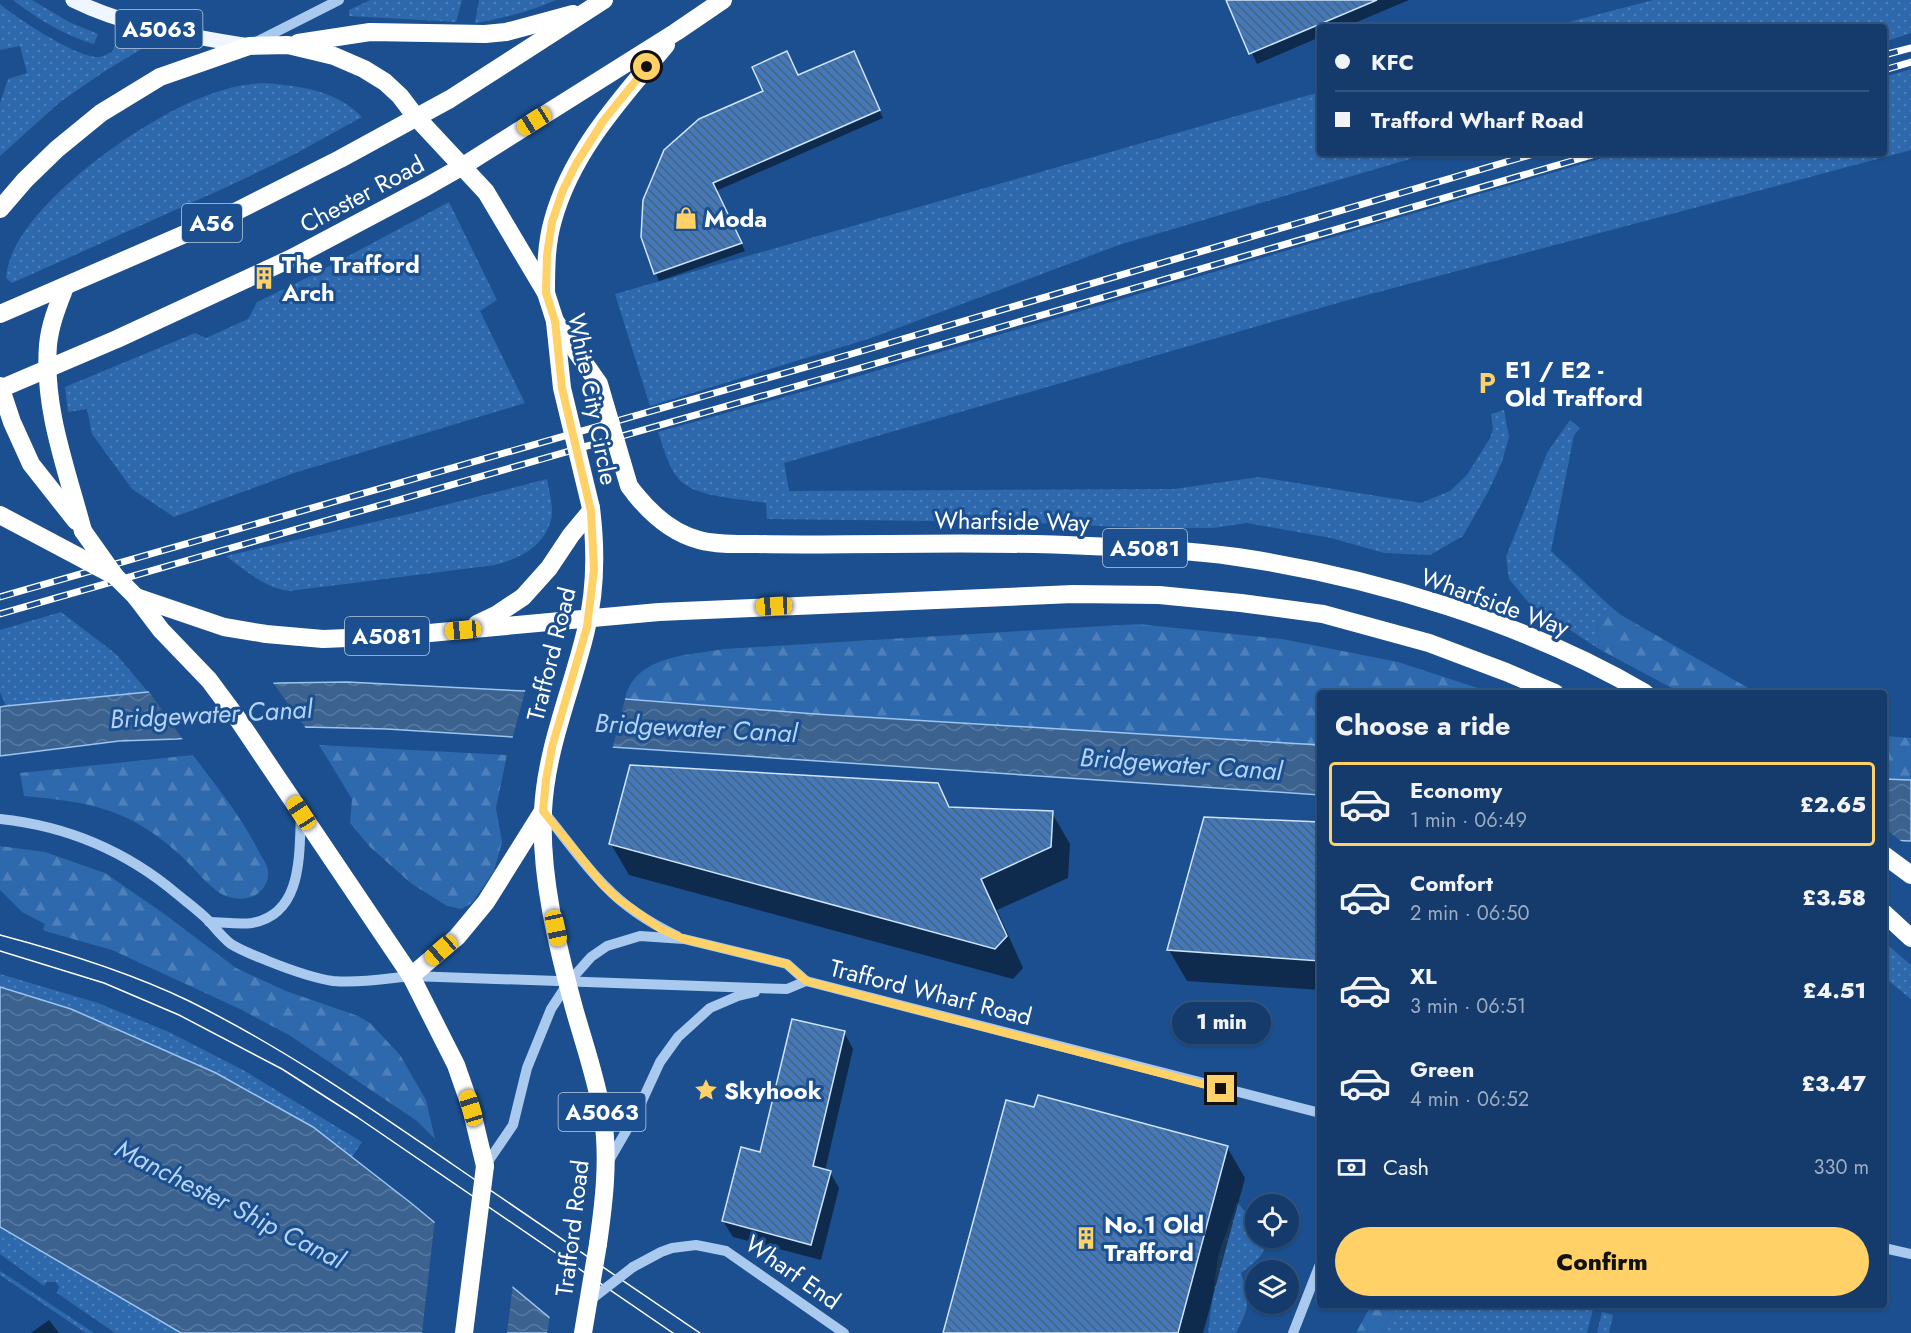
<!DOCTYPE html>
<html lang="en">
<head>
<meta charset="utf-8">
<style>
  body { margin:0; font-family:Jost,sans-serif; background:#1d4271; color:#f1f3f6; height:100vh; display:flex; flex-direction:column; font-size:22px; white-space:nowrap }
  * { box-sizing:border-box; margin:0 }
  p { font-size:20px; color:#9dadc1 }
  .icon { flex:none; width:33px; height:33px; fill:none; stroke:currentColor; stroke-width:2; stroke-linecap:round; stroke-linejoin:round }
  .map { position:relative; flex:1; overflow:hidden }
  .sheet { position:absolute; left:1317px; top:690px; width:570px; height:618px; display:flex; flex-direction:column; background:#143b6b; border-radius:6px; box-shadow:0 2px 4px #0004,0 0 0 2px #33557e }
  .sheet>* { flex:none }
  .guide { position:absolute; left:1317px; top:24px; width:570px; height:132px; border-radius:6px; box-shadow:0 2px 4px #0004,0 0 0 2px #33557e; display:grid; align-content:center; height:132px; padding:0 18px; background:#143b6b }
  .buttons { position:absolute; left:1245px; top:1194px; display:grid; gap:12px }
  .buttons a { display:grid; place-items:center; width:54px; height:54px; border-radius:50%; background:#143b6b; box-shadow:0 2px 4px #0004,0 0 0 2px #33557e; font-size:30px }
  .end { position:absolute; width:27px; height:27px; margin:-14px; border:8px solid #ffd166; background:#111; box-shadow:0 0 0 3px #111 }
  .from { border-radius:50% }
  .bubble { position:absolute; height:42px; border-radius:21px; background:#143b6b; box-shadow:0 2px 4px #0004,0 0 0 2px #33557e; font-size:20px; font-weight:800; line-height:42px; text-align:center }
  .car { position:absolute; width:18px; height:36px; margin:-18px -9px; border-radius:8px; box-shadow:0 0 4px 2px #0007; background:linear-gradient(#f5c518 24%,#345 0 40%,#f5c518 0 76%,#345 0 86%,#f5c518 0) }
  .guide b { display:flex; align-items:center; gap:21px; height:57px; font-size:22px }
  .guide b+b { border-top:2px solid #33557e }
  .guide i { width:15px; height:15px; background:#f1f3f6 }
  ul { padding:0; list-style:none }
  li { display:flex; align-items:center; gap:18px; height:84px; margin:0 12px 9px; padding:0 6px; border:3px solid transparent; border-radius:6px }
  li div { flex:1 }
  li b { display:block; font-size:22px }
  li em { font-style:normal; font-weight:800 }
  li.selected { border-color:#ffd166 }
  li>.icon { width:54px; height:54px; stroke-width:1.5 }
  h2 { padding:0 18px; font-size:27px; line-height:72px }
  .pay { display:flex; align-items:center; gap:15px; height:66px; padding:0 18px; font-size:22px }
  .pay p { margin-inline-start:auto }
  .action { display:flex; gap:12px; margin-top:auto; padding:12px 18px }
  .action a { flex:1; height:69px; border-radius:36px; background:#ffd166; color:#111; font-size:24px; font-weight:800; line-height:69px; text-align:center }
  .map>svg:first-child { display:block }
  .grass { fill:url(#grass-dots) }
  .forest { fill:url(#forest-firs) }
  .water { fill:url(#water-waves); stroke:#9cc4f0; stroke-width:1.5 }
  .pier { fill:#1b4f8f }
  .shadow { fill:#0007 }
  .building { fill:url(#building-back-hatch); stroke:#cfe3fa; stroke-width:1.5 }
  .lines { fill:none; stroke-linecap:round; stroke-linejoin:round }
  .minor { stroke:#a9c9ee; stroke-width:10 }
  .major { stroke:#f0f6ff; stroke-width:15 }
  .highway { stroke:#fff; stroke-width:18 }
  .tram { stroke:#fff; stroke-width:1.5 }
  .rail-casing { stroke:#fff; stroke-width:7 }
  .rail { stroke:#1b4f8f; stroke-width:4.5; stroke-dasharray:14; stroke-linecap:butt }
  .minor-bridge { stroke:#a9c9ee; stroke-width:10 }
  .highway-bridge { stroke:#fff; stroke-width:18 }
  .route { stroke:#ffd166; stroke-width:8 }
  .labels { text-anchor:middle; dominant-baseline:central; stroke-width:6; stroke-linejoin:round; paint-order:stroke }
  .shield { fill:#1b4f8f; stroke:#bbcadd; stroke-width:1.5 }
  .shield-label { font-size:22px; font-weight:bold; fill:#fff }
  .street-label { font-size:24px; fill:#fff; stroke:#1b4f8f }
  .poi-label { font-size:24px; font-weight:bold; fill:#fff; stroke:#1b4f8f; text-anchor:start }
  .water-label { font-size:26px; font-style:italic; fill:#b5d3f5; stroke:#1b4f8f }
</style>
</head>
<body>
<div class="map">
<svg width="1911" height="1333" viewBox="0 0 1911 1333">
  <defs>
    <pattern id="grass-dots" width="8" height="8" patternUnits="userSpaceOnUse" patternTransform="scale(1.5)"><rect width="8" height="8" fill="#2e69ad"/><path d="M2 2h.1M6 6h.1" fill="none" stroke="#4d80b9" stroke-width="1.8" stroke-linecap="round"/></pattern>
    <pattern id="forest-firs" width="22" height="20" patternUnits="userSpaceOnUse" patternTransform="scale(1.5)"><rect width="22" height="20" fill="#2e69ad"/><path d="M5 1l3.5 6h-7zM16 11l3.5 6h-7z" fill="#4d80b9"/></pattern>
    <pattern id="water-waves" width="16" height="10" patternUnits="userSpaceOnUse" patternTransform="scale(1.5)"><rect width="16" height="10" fill="#3c6290"/><path d="M0 5q4-4 8 0t8 0" fill="none" stroke="#597aa1"/></pattern>
    <pattern id="building-back-hatch" width="6" height="6" patternUnits="userSpaceOnUse" patternTransform="scale(1.5)"><rect width="6" height="6" fill="#4478b7"/><path d="M-1 5l2 2M0 0l6 6M5-1l2 2" fill="none" stroke="#486282"/></pattern>
  </defs>
  <rect width="100%" height="100%" fill="#1b4f8f"/>
  <g class="grass">
    <path d="M13,0h19l37,22 29,12 -4,10c-29,-8 -58,-26 -81,-44z"/>
    <path d="M370,0h92l-6,22 -107,-6v-6z"/>
    <path d="M479,0h77c-26,12 -53,18 -81,23z"/>
    <path d="M1653,0h258v33l-27,9v-15h-12l-2,-5 -15,5h-305z"/>
    <path d="M0,4c16,14 79,55 99,53 4,0 9,-4 13,-5l5,-13 31,6 -43,26 -45,31 -60,54v-53l8,-24 19,-6 -7,-27 -20,4z"/>
    <path d="M1911,69v81l-570,152 -557,161 5,28 385,-2 85,-12 162,26 29,-12 17,-16 23,-37 3,-9 -2,-15 13,-4 5,27 -7,25 -14,30 -25,44 -33,19 -46,-2 -53,-15 -84,-15 -34,5h-28l-16,4 -28,-4 -126,-6 -248,-3 -1,-16c-23,-4 -64,-5 -83,-20 -14,-11 -19,-35 -25,-51l187,-52 775,-227h264v-76z"/>
    <path d="M264,83c36,3 72,7 98,34l-67,37 -66,32 -217,97 -6,-5c4,-67 134,-156 192,-179 22,-9 43,-15 66,-16z"/>
    <path d="M1320,92v61h110l-311,92 -248,93 -221,68 -35,-112z"/>
    <path d="M449,202l48,98 -17,11 45,92 -231,70 -120,44 -42,-28 -40,-55 -5,-25 -19,3 -3,-25 130,-54 11,5 42,-19 9,-17 58,-28z"/>
    <path d="M1570,420l10,8 -6,7 -23,116 59,55 -13,15 2,28 -70,-46 -20,-24 -3,-22 41,-104z"/>
    <path d="M547,479c2,11 7,30 4,41 -8,28 -31,38 -56,45l-205,26c-25,-3 -44,-20 -64,-35l183,-42z"/>
    <path d="M61,612l55,42 32,38 -142,14 -6,-14v-62z"/>
    <path d="M1884,942l27,23v34l-27,-22z"/>
    <path d="M0,974l98,29 71,29 74,38 119,72 -10,15 -39,-30 -97,-54 -145,-64 -71,-22z"/>
    <path d="M1237,1202l18,21 1,15h8c4,17 -11,25 -23,35 9,30 9,32 -5,60h-28l10,-77z"/>
    <path d="M0,1227l181,106h-66l-58,-40 2,-6 -3,-5h-9l-3,4 -44,-32z"/>
    <path d="M0,1271l11,7 83,55h-8l-86,-58z"/>
    <path d="M1399,1305h195l-7,28h-207z"/>
    <path d="M1602,1312l11,3 -4,18h-12z"/>
  </g>
  <g class="forest">
    <path d="M1610,606l11,9 136,78h-76l-82,-44 -2,-28z"/>
    <path d="M1138,624l144,15 116,23 95,31h-173v52l-505,-31 -190,-16c12,-43 60,-42 99,-49z"/>
    <path d="M1884,736l27,2v42l-27,-1z"/>
    <path d="M319,745l188,10 -11,53 6,34 -8,29 -22,32 -11,6 -14,-3 -35,-22 -42,-37 -20,-24 2,-24z"/>
    <path d="M193,755c23,31 48,61 65,95 3,6 9,14 10,20 1,9 -3,19 -11,24 -8,6 -21,6 -31,2 -16,-6 -33,-30 -47,-42 -51,-46 -90,-52 -155,-58l-4,-23z"/>
    <path d="M0,846l45,6 60,21 58,40 73,55 50,23 72,25 12,7 30,32 26,45 9,39 -18,-18 -128,-86 -47,-25 -130,-60 -67,-19 -2,-2 2,-5 -23,-12 -22,-22z"/>
    <path d="M1371,1305h28l-19,28h-24z"/>
  </g>
  <g class="water">
    <path d="M347,682l178,9 290,23 505,31v50l-708,-48 -100,-10 -125,-8 -82,-2 -128,12 -58,2 -119,15v-49l6,-1 142,-14 131,-9z"/>
    <path d="M1884,779l27,1v61l-27,-1z"/>
    <path d="M0,987l71,22 145,64 97,54 98,76 157,130h-387l-181,-106z"/>
  </g>
  <g class="pier">
    <path d="M271,680l36,50 -123,11 -37,-52z"/>
    <path d="M526,688l100,7 -14,55 -100,-10z"/>
    <path d="M1884,828l17,13 5,3 -22,-1z"/>
    <path d="M435,1219l78,64 -6,50h-85z"/>
    <path d="M550,1315l20,16 1,2h-24z"/>
  </g>
  <g class="shadow">
    <path d="M1228,0h181l-64,27h-25v10l-63,27z"/>
    <path d="M857,60l26,58 -167,73 29,60 -86,30 -16,-44 155,-160z"/>
    <path d="M937,785l14,23 101,5 18,31 -2,34 -71,32 26,58 -10,11 -384,-104 -18,-31z"/>
    <path d="M1320,824v166l-133,-9 -18,-31z"/>
    <path d="M844,1032l9,17 -28,122 5,1 9,16 -18,72 -88,-23 -10,-16 38,-67z"/>
    <path d="M1227,1147l18,31 -42,155h-258z"/>
    <path d="M49,1320l10,13h-28z"/>
  </g>
  <g class="building">
    <path d="M1226,0h151l-128,54z"/>
    <path d="M787,51l11,24 56,-24 26,59 -167,73 29,60 -88,31 -13,-37 2,-37 21,-50 35,-31 64,-28 -11,-24z"/>
    <path d="M630,765l308,18 11,24 104,4 -2,36 -70,32 26,57 -12,13 -386,-105z"/>
    <path d="M1204,817l116,5v139l-153,-11z"/>
    <path d="M792,1019l53,12 -32,135 18,5 -20,74 -89,-24 19,-74 19,5z"/>
    <path d="M1038,1095l190,51 -50,187h-235l63,-233 28,7z"/>
  </g>
  <g class="lines">
    <g class="minor">
      <path d="M254,43l85,-43"/>
      <path d="M543,811c21,25 40,53 62,75 20,21 47,38 72,50"/>
      <path d="M0,819c67,7 126,32 177,75 11,9 22,17 32,27 7,8 13,16 22,23 11,7 25,12 37,17 20,8 44,17 65,20 26,2 52,-2 78,-5l376,13 19,-8 514,132"/>
      <path d="M209,922c14,0 29,3 43,1 51,-9 47,-68 49,-109"/>
      <path d="M607,1164l29,-50 24,-52 18,-25 32,-29 28,-12 17,-4"/>
      <path d="M485,1166l28,-41 14,-57 24,-59 17,-26 23,-26 16,-11 33,-10 44,3 103,25 19,17"/>
      <path d="M1884,1248l27,6"/>
      <path d="M633,1267l28,-15 11,-4 24,-3 30,6 118,82"/>
      <path d="M1293,1333l27,-69"/>
    </g>
    <path class="major" d="M73,0c54,27 117,36 176,46"/>
    <g class="highway">
      <path d="M298,43l72,-11 115,2 21,-2 67,-18"/>
      <path d="M0,209l25,-29 32,-31 44,-36 59,-36 89,-31 39,-1 46,11 30,13 21,13 15,14 16,21 70,75 60,101 9,28"/>
      <path d="M65,287c-7,18 -15,37 -17,58 -5,64 19,125 35,186"/>
      <path d="M546,293c0,-24 0,-49 7,-73 19,-69 68,-121 113,-175"/>
      <path d="M0,314l231,-100 109,-55 110,-60 154,-99"/>
      <path d="M0,386l12,36 19,42 45,57"/>
      <path d="M0,389l117,-50 175,-81 134,-71 37,-21 213,-134 47,-32"/>
      <path d="M636,495c17,21 37,38 63,45 19,5 39,4 58,4 44,1 88,0 132,0 67,-1 134,-1 200,2 50,2 99,4 148,11 136,20 289,66 408,136"/>
      <path d="M591,508c5,40 5,82 -5,122 -14,60 -40,118 -43,181 -3,65 14,134 31,197 10,36 23,72 29,110 6,42 1,84 -5,126"/>
      <path d="M136,597l88,30 42,7 57,5 74,-3 262,-24 414,-18 86,1 82,8 82,11 106,29 77,29 49,21"/>
      <path d="M136,597l25,33 48,50 26,35 176,261 45,89 15,43 14,58"/>
      <path d="M477,624l19,-9 27,-18 26,-29 22,-33 20,-24"/>
      <path d="M1884,855l27,20"/>
      <path d="M1884,913l27,25"/>
      <path d="M411,976l46,-39 29,-35 57,-91"/>
    </g>
    <g class="tram">
      <path d="M0,935c64,17 129,37 189,66 93,46 177,104 263,163 82,56 165,113 248,169"/>
      <path d="M0,951l104,32 75,32 103,54 75,48 316,216"/>
    </g>
    <g class="rail-casing">
      <g id="rail">
        <path d="M1884,55l27,-7"/>
        <path d="M1884,70l27,-8"/>
        <path d="M0,597l848,-242 689,-202"/>
        <path d="M0,614l874,-250 725,-211"/>
      </g>
    </g>
    <use href="#rail" class="rail"/>
    <path class="minor-bridge" d="M589,1301l44,-34"/>
    <g class="highway-bridge">
      <path d="M555,321l44,63 30,102 7,9"/>
      <path d="M555,322l7,66 29,120"/>
      <path d="M0,515l115,61"/>
      <path d="M83,531l32,45 21,21"/>
      <path d="M464,1333l21,-167"/>
      <path d="M583,1333l15,-89"/>
    </g>
  </g>
  <g class="lines">
    <path class="route" d="M647,67l-43,53 -28,44 -13,26 -11,32 -5,33 -1,38 9,28 7,67 29,123 3,59 -7,57 -35,120 -6,33 -3,31 60,74 15,14 43,30 23,10 103,25 19,17 415,108"/>
  </g>
  <defs>
    <g id="shop-bare" transform="scale(1.8)"><path d="M-5-2.5h2.3a2.7 3.5 0 0 1 5.4 0H5L5.5 6h-11ZM-1.5-2.5h3a1.5 2.3 0 0 0-3 0Z" fill="#ffd166" stroke="#1b4f8f" stroke-width="2.5" paint-order="stroke"/></g>
    <g id="building-bare" transform="scale(1.8)"><path d="M-4-6H4V6H1V3H-1V6H-4ZM-2.5-4.3h1.7v1.8h-1.7ZM.8-4.3h1.7v1.8H.8ZM-2.5-1h1.7V.8h-1.7ZM.8-1h1.7V.8H.8Z" fill="#ffd166" stroke="#1b4f8f" stroke-width="2.5" paint-order="stroke"/></g>
    <g id="parking-bare" transform="scale(1.8)"><path d="M-3.5-5.5H1a3.5 3.5 0 0 1 0 7H-1V5.5H-3.5ZM-1-3.4V-.6H.8a1.4 1.4 0 0 0 0-2.8Z" fill="#ffd166" stroke="#1b4f8f" stroke-width="2.5" paint-order="stroke"/></g>
    <g id="sight-bare" transform="scale(1.8)"><path d="M0-6L1.8-2.2L6-1.7L2.9 1.2L3.7 5.4L0 3.3L-3.7 5.4L-2.9 1.2L-6-1.7L-1.8-2.2Z" fill="#ffd166" stroke="#1b4f8f" stroke-width="2.5" paint-order="stroke"/></g>
  </defs>
  <g fill-rule="evenodd">
    <use href="#shop-bare" x="686" y="218"/>
    <use href="#building-bare" x="264" y="278"/>
    <use href="#parking-bare" x="1487" y="383"/>
    <use href="#sight-bare" x="706" y="1090"/>
    <use href="#building-bare" x="1086" y="1238"/>
  </g>
  <g class="labels">
    <g class="shield">
      <rect x="115.5" y="10" width="87" height="38" rx="4.5"/>
      <rect x="182" y="204" width="60" height="38" rx="4.5"/>
      <rect x="1103" y="529" width="84" height="38" rx="4.5"/>
      <rect x="345" y="617" width="84" height="38" rx="4.5"/>
      <rect x="558.5" y="1093" width="87" height="38" rx="4.5"/>
    </g>
    <g class="shield-label">
      <text x="159" y="29">A5063</text>
      <text x="212" y="223">A56</text>
      <text x="1145" y="548">A5081</text>
      <text x="387" y="636">A5081</text>
      <text x="602" y="1112">A5063</text>
    </g>
    <g class="street-label">
      <text transform="translate(362 194) rotate(-28)">Chester Road</text>
      <text transform="translate(593 399) rotate(79)">White City Circle</text>
      <text transform="translate(1012 521) rotate(1)">Wharfside Way</text>
      <text transform="translate(1495 602) rotate(20)">Wharfside Way</text>
      <text transform="translate(551 654) rotate(-76)">Trafford Road</text>
      <text transform="translate(931 992) rotate(14)">Trafford Wharf Road</text>
      <text transform="translate(572 1228) rotate(-83)">Trafford Road</text>
      <text transform="translate(793 1272) rotate(35)">Wharf End</text>
    </g>
    <g class="poi-label">
      <text x="704" y="218">Moda</text>
      <text x="282" y="264">The Trafford<tspan x="282" dy="28">Arch</tspan></text>
      <text x="1505" y="369">E1 / E2 -<tspan x="1505" dy="28">Old Trafford</tspan></text>
      <text x="724" y="1090">Skyhook</text>
      <text x="1104" y="1224">No.1 Old<tspan x="1104" dy="28">Trafford</tspan></text>
    </g>
    <g class="water-label">
      <text transform="translate(211 714) rotate(-3)">Bridgewater Canal</text>
      <text transform="translate(696 728) rotate(3)">Bridgewater Canal</text>
      <text transform="translate(1181 764) rotate(4)">Bridgewater Canal</text>
      <text transform="translate(230 1204) rotate(27)">Manchester Ship Canal</text>
    </g>
  </g>
</svg>
<div class="buttons">
<a><svg class="icon" aria-label="locate" viewBox="0 0 24 24"><circle cx="12" cy="12" r="6"/><path d="M12 2v4M12 18v4M2 12h4M18 12h4"/></svg></a>
<a><svg class="icon" aria-label="layers" viewBox="0 0 24 24"><path d="M12 4l9 5-9 5-9-5zM3 14l9 5 9-5"/></svg></a>
</div>
<i class="end from" style="left:647px;top:67px"></i>
<i class="end" style="left:1221px;top:1089px"></i>
<div class="bubble" style="left:1172px;top:1002px;width:99px">1 min</div>
<i class="car" style="left:534px;top:121px;rotate:238deg"></i>
<i class="car" style="left:774px;top:606px;rotate:267deg"></i>
<i class="car" style="left:463px;top:630px;rotate:265deg"></i>
<i class="car" style="left:301px;top:813px;rotate:327deg"></i>
<i class="car" style="left:556px;top:928px;rotate:168deg"></i>
<i class="car" style="left:441px;top:950px;rotate:229deg"></i>
<i class="car" style="left:471px;top:1108px;rotate:343deg"></i>
<div class="guide">
<b><i class="from"></i>KFC</b>
<b><i></i>Trafford Wharf Road</b>
</div>
<section class="sheet">
<h2>Choose a ride</h2>
<ul>
<li class="selected"><svg class="icon" aria-label="car" viewBox="0 0 24 24"><path d="M5 17H2v-5l4-1 3-4h7l3 4 3 1v5h-3M9 17h6M6 11h13"/><circle cx="7" cy="17" r="2"/><circle cx="17" cy="17" r="2"/></svg><div><b>Economy</b><p>1 min · 06:49</p></div><em>£2.65</em></li>
<li><svg class="icon" aria-label="car" viewBox="0 0 24 24"><path d="M5 17H2v-5l4-1 3-4h7l3 4 3 1v5h-3M9 17h6M6 11h13"/><circle cx="7" cy="17" r="2"/><circle cx="17" cy="17" r="2"/></svg><div><b>Comfort</b><p>2 min · 06:50</p></div><em>£3.58</em></li>
<li><svg class="icon" aria-label="car" viewBox="0 0 24 24"><path d="M5 17H2v-5l4-1 3-4h7l3 4 3 1v5h-3M9 17h6M6 11h13"/><circle cx="7" cy="17" r="2"/><circle cx="17" cy="17" r="2"/></svg><div><b>XL</b><p>3 min · 06:51</p></div><em>£4.51</em></li>
<li><svg class="icon" aria-label="car" viewBox="0 0 24 24"><path d="M5 17H2v-5l4-1 3-4h7l3 4 3 1v5h-3M9 17h6M6 11h13"/><circle cx="7" cy="17" r="2"/><circle cx="17" cy="17" r="2"/></svg><div><b>Green</b><p>4 min · 06:52</p></div><em>£3.47</em></li>
</ul>
<div class="pay"><svg class="icon" aria-label="cash" viewBox="0 0 24 24"><path d="M3 7h18v10H3z"/><circle cx="12" cy="12" r="2"/></svg>Cash<p>330 m</p></div>
<div class="action"><a>Confirm</a></div>
</section>
</div>
</body>
</html>
